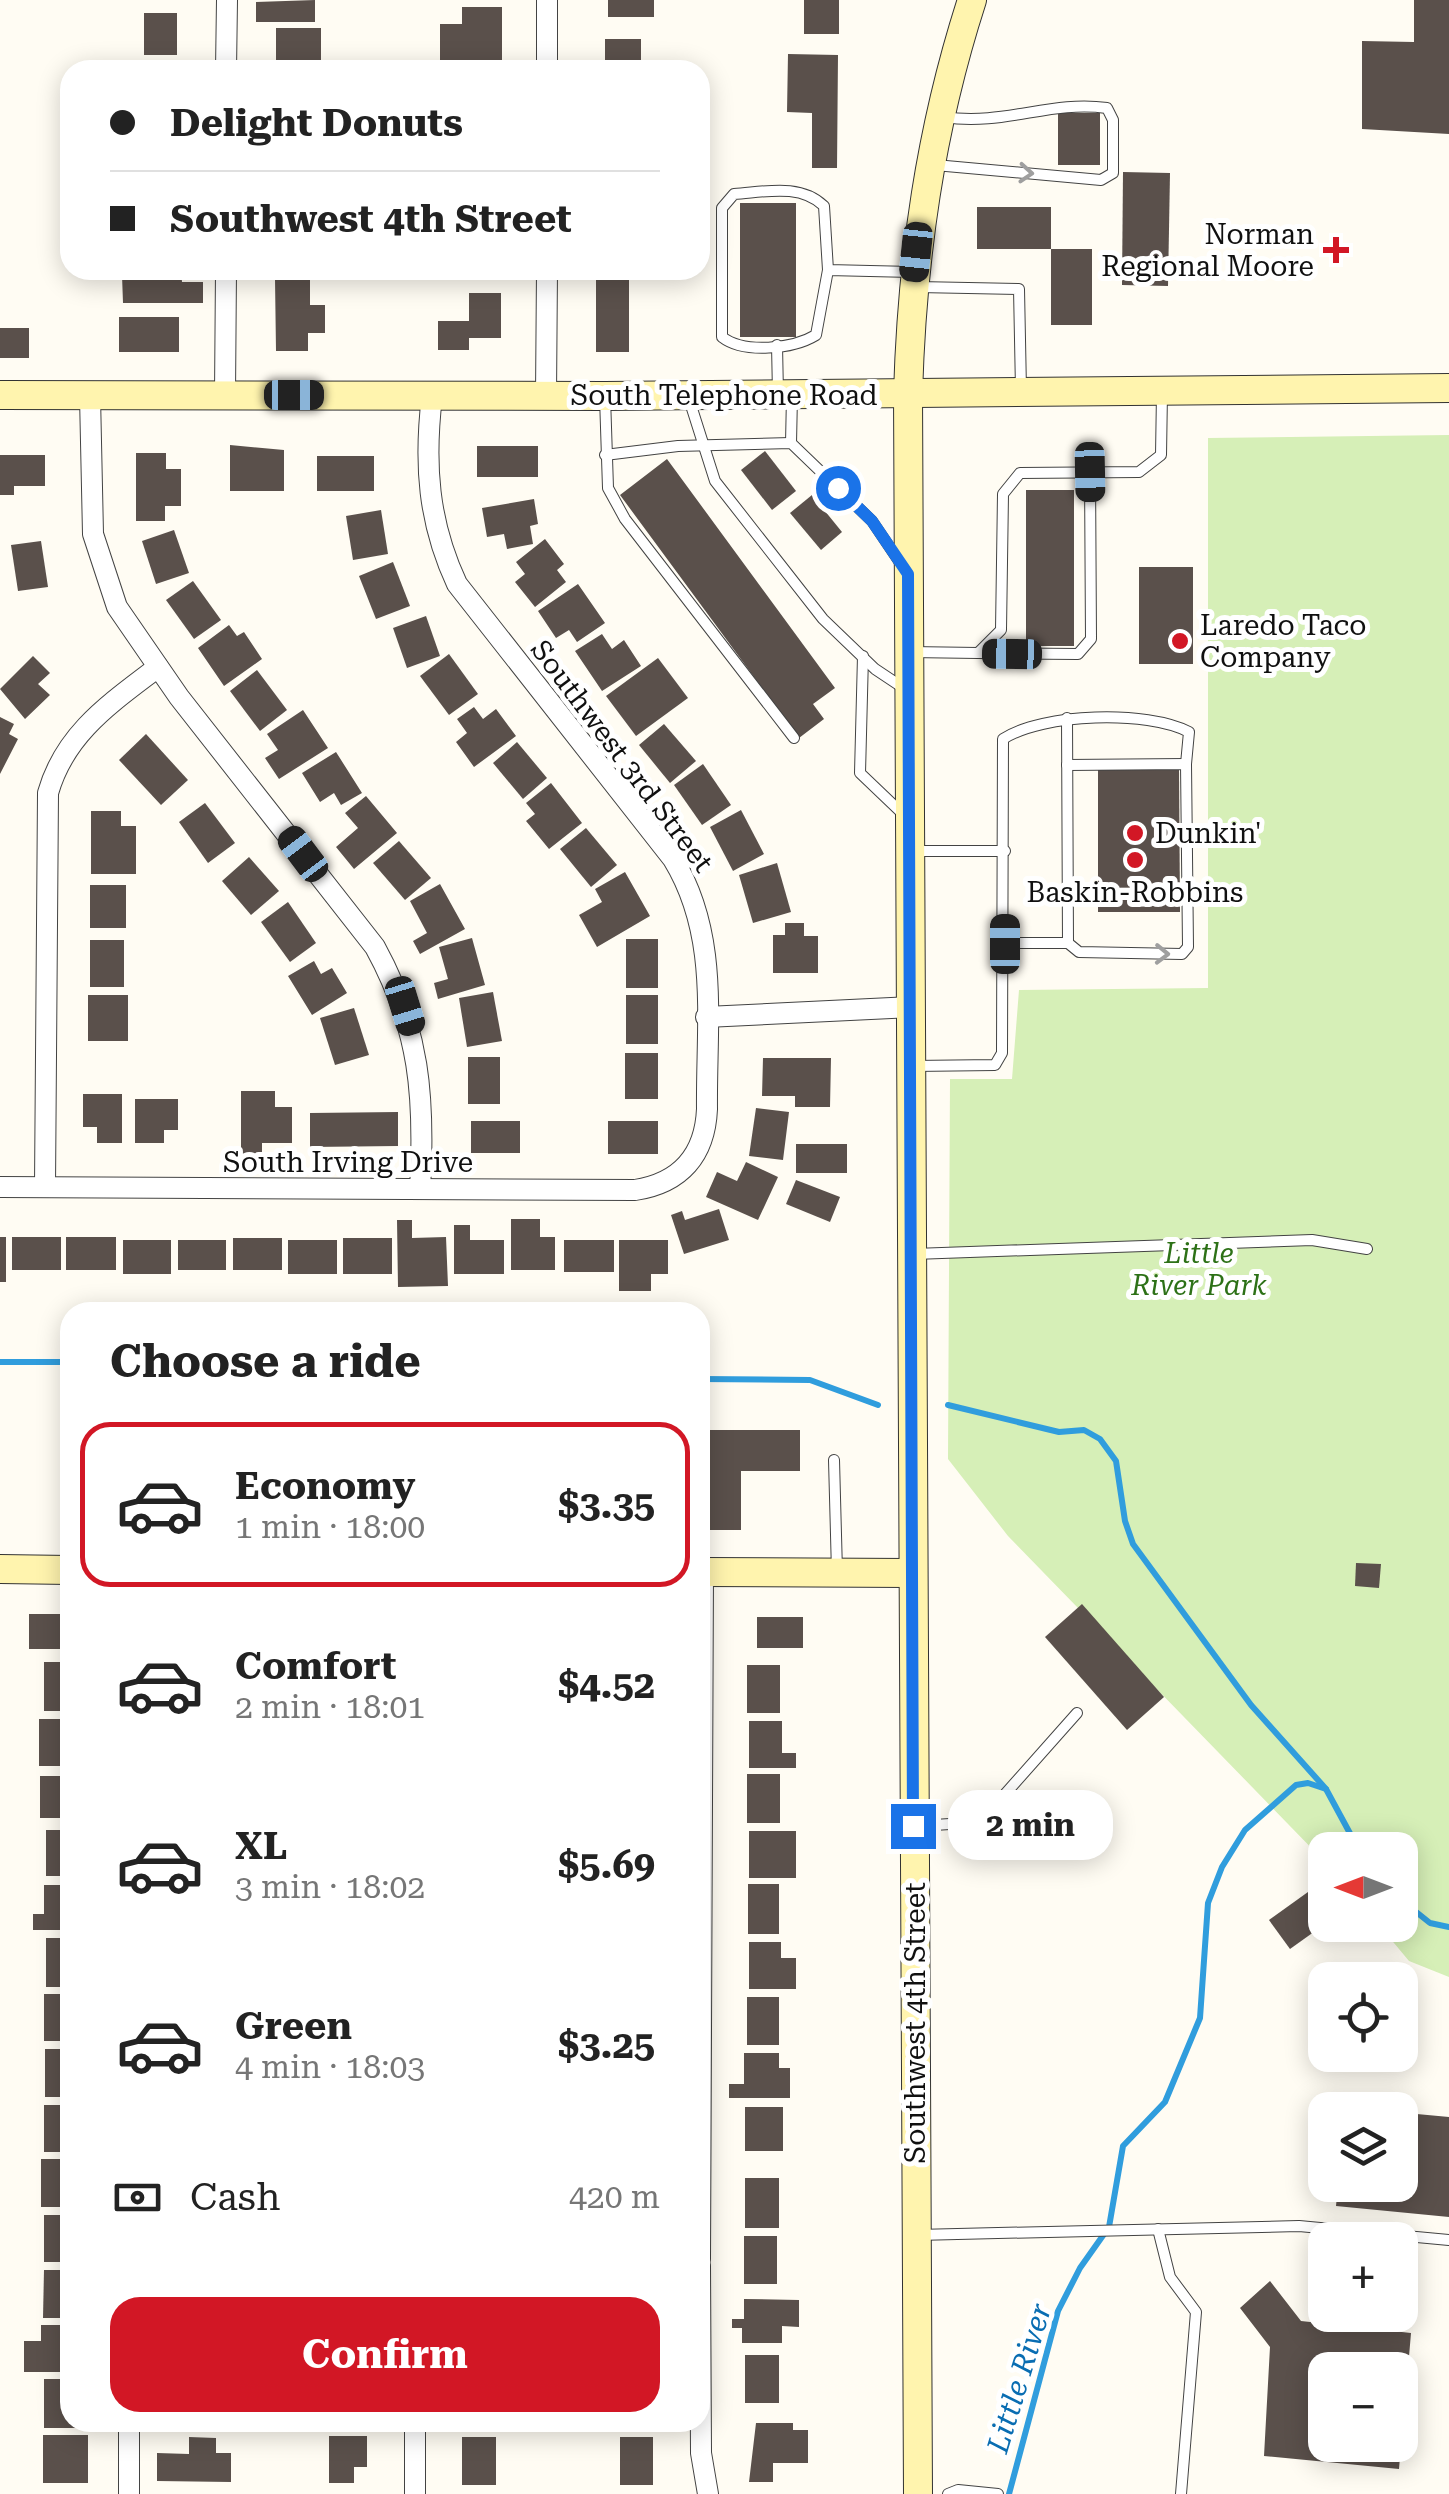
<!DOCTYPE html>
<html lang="en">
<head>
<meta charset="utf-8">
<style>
  body { margin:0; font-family:"Roboto Serif",serif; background:#f2f2f2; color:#222; height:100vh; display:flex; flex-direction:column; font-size:38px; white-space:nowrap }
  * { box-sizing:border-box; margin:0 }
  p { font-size:32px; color:#767676 }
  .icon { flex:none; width:55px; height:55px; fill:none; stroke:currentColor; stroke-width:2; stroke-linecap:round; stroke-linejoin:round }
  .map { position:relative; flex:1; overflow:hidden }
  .details { position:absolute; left:60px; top:1302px; width:650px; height:1130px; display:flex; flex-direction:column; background:#fff; border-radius:30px; box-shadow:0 5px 25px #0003 }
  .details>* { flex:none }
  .hud { position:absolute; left:60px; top:60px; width:650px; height:220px; border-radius:30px; box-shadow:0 5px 25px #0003; display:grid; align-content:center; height:220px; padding:0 50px; background:#fff }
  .needle { width:65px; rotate:270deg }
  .fabs { position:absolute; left:1308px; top:1832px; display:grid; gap:20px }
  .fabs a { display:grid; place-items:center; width:110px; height:110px; border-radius:20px; background:#fff; box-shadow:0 5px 25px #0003; font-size:50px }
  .end { position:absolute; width:45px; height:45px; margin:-22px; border:12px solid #1a73e8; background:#fff; box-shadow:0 0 0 5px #fff }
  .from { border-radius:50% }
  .bubble { position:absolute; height:70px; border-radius:30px; background:#fff; box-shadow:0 5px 25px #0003; font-size:32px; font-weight:700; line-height:70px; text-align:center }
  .car { position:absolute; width:30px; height:60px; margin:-30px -15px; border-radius:12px; box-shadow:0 0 8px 2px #0007; background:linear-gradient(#222 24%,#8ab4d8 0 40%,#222 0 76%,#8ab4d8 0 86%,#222 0) }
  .hud b { display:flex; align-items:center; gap:35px; height:95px; font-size:38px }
  .hud b+b { border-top:2px solid #e0e0e0 }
  .hud i { width:25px; height:25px; background:#222 }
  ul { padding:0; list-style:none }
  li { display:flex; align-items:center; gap:30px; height:165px; margin:0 20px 15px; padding:0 30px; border:5px solid transparent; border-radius:30px }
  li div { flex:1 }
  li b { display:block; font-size:38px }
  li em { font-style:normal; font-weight:700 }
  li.current { border-color:#d21725 }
  li>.icon { width:90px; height:90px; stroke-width:1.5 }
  h2 { padding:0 50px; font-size:45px; line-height:120px }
  .pay { display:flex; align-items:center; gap:25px; height:110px; padding:0 50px; font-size:38px }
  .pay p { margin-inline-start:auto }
  .cta { display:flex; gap:20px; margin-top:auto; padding:20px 50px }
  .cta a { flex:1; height:115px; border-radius:30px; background:#d21725; color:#fff; font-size:40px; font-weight:700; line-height:115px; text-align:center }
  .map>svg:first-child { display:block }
  .green { fill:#d6efb7 }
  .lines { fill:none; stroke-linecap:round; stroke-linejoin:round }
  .stream { stroke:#309ddd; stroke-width:6 }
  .building { fill:#5a504b }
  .lane-casing { stroke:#434343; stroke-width:12 }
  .street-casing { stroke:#434343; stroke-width:22 }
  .secondary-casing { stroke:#323232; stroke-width:30 }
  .lane { stroke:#fff; stroke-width:10 }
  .street { stroke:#fff; stroke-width:20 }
  .secondary { stroke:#fff4ae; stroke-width:28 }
  .oneway { stroke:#9f9f9f }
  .route { stroke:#1a73e8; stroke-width:12 }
  .poi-dot { fill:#d21725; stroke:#fff; stroke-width:4 }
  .labels { text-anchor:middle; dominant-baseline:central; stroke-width:10; stroke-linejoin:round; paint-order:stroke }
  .poi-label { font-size:28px; fill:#101010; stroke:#fff; text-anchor:start }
  .street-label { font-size:28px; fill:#101010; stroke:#fff }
  .park-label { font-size:28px; font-style:italic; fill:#2d7117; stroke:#fff }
  .water-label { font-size:30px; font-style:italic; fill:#096db2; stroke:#fff }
</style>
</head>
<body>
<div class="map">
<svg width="1449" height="2494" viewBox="0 0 1449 2494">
  <rect width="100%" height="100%" fill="#fffcf3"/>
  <path class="green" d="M1449,435v1542l-40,-16 -30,-36h21v-75h-75v12l-317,-326 -60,-77 2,-380h62l7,-89 189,-2v-550z"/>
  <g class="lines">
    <g class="stream">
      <path d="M0,1362h70"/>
      <path d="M700,1379l110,1 68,25"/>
      <path d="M948,1405l111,27 25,-2 16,9 16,22 9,60 8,23 118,161 75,84 33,61"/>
      <path d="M1400,1899l30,24 19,4"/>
      <path d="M1009,2494l49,-183 22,-43 29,-41 14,-81 42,-44 35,-84 8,-115 14,-36 23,-37 51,-45 12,-2 18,6"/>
    </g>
  </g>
  <g class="building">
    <path d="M315,0v22h-59v-20z"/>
    <rect x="608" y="0" width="46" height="17"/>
    <rect x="804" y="0" width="35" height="34"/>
    <path d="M1414,0h35v134l-87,-5v-88l52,1z"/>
    <path d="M462,7h40v56h-62v-39h22z"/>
    <rect x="144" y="13" width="33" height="42"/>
    <rect x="276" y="28" width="45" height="42"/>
    <rect x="605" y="39" width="36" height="31"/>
    <path d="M788,54l50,1 -1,113h-25v-55l-25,-1z"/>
    <rect x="151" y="61" width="32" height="9"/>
    <rect x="1058" y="113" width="42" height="52"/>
    <path d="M1123,172l47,1 -2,113 -46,-1z"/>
    <rect x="740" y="203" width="56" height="134"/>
    <rect x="977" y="207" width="74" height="42"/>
    <rect x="1051" y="249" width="41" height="76"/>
    <path d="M145,270h36l1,12h21v21h-80l-1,-28h23z"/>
    <path d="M289,270h21v35h15v28h-17v18h-32l-1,-72h15z"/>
    <rect x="443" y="270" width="59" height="10"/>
    <rect x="596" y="277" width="33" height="75"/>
    <path d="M469,293h32v45h-32v12h-31v-29h31z"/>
    <rect x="119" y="317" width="60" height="35"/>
    <rect x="0" y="328" width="29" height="30"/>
    <path d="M230,445l54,5v41h-54z"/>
    <rect x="477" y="446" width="61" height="31"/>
    <path d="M765,451l31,40 -24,19 -31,-40z"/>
    <path d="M136,453h30v16h15v37h-16v15h-29z"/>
    <path d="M0,455h45v31h-31v9h-14z"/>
    <rect x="317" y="456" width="57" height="35"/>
    <path d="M667,459l168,229 -22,16 11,15 -25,19 -179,-243z"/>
    <rect x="1026" y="490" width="48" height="156"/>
    <path d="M812,495l30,37 -21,18 -31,-37z"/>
    <path d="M534,499l4,25 -8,2 3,18 -26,5 -3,-15 -17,3 -5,-29z"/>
    <path d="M381,510l7,44 -35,6 -7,-44z"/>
    <path d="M174,530l15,43 -33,11 -14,-43z"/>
    <path d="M545,539l19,25 -7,6 9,12 -31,25 -20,-25 10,-8 -9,-12z"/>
    <path d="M41,541l7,46 -30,4 -7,-46z"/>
    <path d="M393,562l17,44 -34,13 -17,-43z"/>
    <rect x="1139" y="567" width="54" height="97"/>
    <path d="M193,581l28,39 -27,19 -28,-39z"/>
    <path d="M578,584l27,39 -28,19 -8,-12 -13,8 -18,-27z"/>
    <path d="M426,616l14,40 -33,12 -14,-40z"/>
    <path d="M229,625l8,11 7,-4 18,27 -38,27 -26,-38z"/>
    <path d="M602,634l10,15 12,-9 17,26 -39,25 -27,-40z"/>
    <path d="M449,654l29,40 -29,21 -29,-39z"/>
    <path d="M33,656l17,17 -12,11 12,11 -25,24 -25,-30z"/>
    <path d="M658,658l30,40 -52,38 -30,-40z"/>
    <path d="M257,670l30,40 -27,21 -30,-40z"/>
    <path d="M474,707l9,12 13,-10 20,27 -42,31 -18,-25 11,-9 -10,-14z"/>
    <path d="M303,710l25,38 -49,31 -14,-21 13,-8 -11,-16z"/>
    <path d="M0,717l14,7 -5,10 9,5 -18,35z"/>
    <path d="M664,724l32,37 -26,22 -31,-38z"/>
    <path d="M146,734l42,46 -27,25 -42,-45z"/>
    <path d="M517,742l30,36 -24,21 -30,-36z"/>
    <path d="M336,752l26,41 -21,12 -7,-12 -14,9 -18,-29z"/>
    <path d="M703,764l28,41 -29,20 -28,-40z"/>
    <path d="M1098,768h81l1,144h-82z"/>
    <path d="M551,783l31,40 -33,26 -23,-28 9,-7 -9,-11z"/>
    <path d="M366,796l31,37 -43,36 -18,-22 22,-19 -13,-15z"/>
    <path d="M205,803l30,40 -27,20 -29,-41z"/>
    <path d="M741,810l23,44 -31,17 -23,-44z"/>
    <path d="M91,811h30v15h15v48h-45z"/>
    <path d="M586,828l31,37 -26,22 -31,-38z"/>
    <path d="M399,841l32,37 -26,22 -32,-37z"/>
    <path d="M249,857l30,34 -28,24 -29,-34z"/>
    <path d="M777,863l14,49 -38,11 -14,-48z"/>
    <path d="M625,872l25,44 -53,31 -18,-32 23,-13 -7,-13z"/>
    <path d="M440,884l25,45 -45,25 -7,-13 14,-8 -17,-32z"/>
    <rect x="90" y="885" width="36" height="43"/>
    <path d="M288,902l28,41 -26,19 -29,-40z"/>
    <path d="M785,923h19v13h14v37h-45v-38h12z"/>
    <path d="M472,938l13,47 -47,14 -4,-16 14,-4 -9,-32z"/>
    <rect x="626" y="939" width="32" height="49"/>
    <rect x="90" y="940" width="34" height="47"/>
    <path d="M314,961l7,13 11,-6 15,25 -35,22 -24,-39z"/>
    <path d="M493,992l9,49 -35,6 -8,-49z"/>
    <rect x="88" y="995" width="40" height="46"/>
    <rect x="626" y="995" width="32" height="49"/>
    <path d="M354,1008l15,47 -34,10 -15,-47z"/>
    <rect x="625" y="1053" width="33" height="46"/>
    <rect x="468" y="1057" width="32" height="47"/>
    <path d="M763,1058h68l-1,49h-35v-11h-33z"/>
    <path d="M241,1091h34v16h17v36h-30v16h-21z"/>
    <path d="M83,1094h39v49h-25v-16h-14z"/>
    <path d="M135,1099h43v31h-14v13h-29z"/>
    <path d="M756,1108l33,4 -6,48 -34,-4z"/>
    <path d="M398,1112v34l-88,1v-34z"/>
    <rect x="471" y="1121" width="49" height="32"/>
    <rect x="608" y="1121" width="50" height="33"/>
    <rect x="796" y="1144" width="51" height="29"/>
    <path d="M746,1162l32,15 -20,43 -52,-23 11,-25 20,9z"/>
    <path d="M796,1180l44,17 -10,25 -44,-18z"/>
    <path d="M719,1209l10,31 -45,14 -13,-39 11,-4 3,9z"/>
    <path d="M511,1219h29v18h15v33h-44z"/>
    <path d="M397,1220h15v18l34,-1 2,49 -50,1z"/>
    <path d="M454,1225h16v15h34v34h-50z"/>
    <rect x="0" y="1237" width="6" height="45"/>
    <rect x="12" y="1237" width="49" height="33"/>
    <rect x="66" y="1237" width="50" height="33"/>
    <rect x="233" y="1238" width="49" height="32"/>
    <rect x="343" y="1238" width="49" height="36"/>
    <rect x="123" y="1240" width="48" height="34"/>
    <rect x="178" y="1240" width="48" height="30"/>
    <rect x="288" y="1240" width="49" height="34"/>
    <rect x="564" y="1240" width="50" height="32"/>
    <path d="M619,1240h49v34h-17v17h-32z"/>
    <path d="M700,1430h100v41h-59v59h-41z"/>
    <path d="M1356,1563l25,1 -2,24 -24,-2z"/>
    <path d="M1082,1604l82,93 -37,33 -82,-93z"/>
    <rect x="29" y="1614" width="41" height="35"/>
    <rect x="757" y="1617" width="46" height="31"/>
    <rect x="44" y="1662" width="26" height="49"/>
    <rect x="747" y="1665" width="33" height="48"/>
    <rect x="39" y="1719" width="31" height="47"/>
    <path d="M749,1721h33v32h14v15h-47z"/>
    <rect x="747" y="1774" width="33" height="49"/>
    <rect x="40" y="1776" width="30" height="42"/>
    <rect x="46" y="1830" width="24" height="46"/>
    <rect x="749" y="1831" width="47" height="47"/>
    <rect x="748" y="1884" width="31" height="50"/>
    <path d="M44,1885h26v45h-37v-16h11z"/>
    <path d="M1308,1892l17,22v10l-35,25 -21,-29z"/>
    <rect x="46" y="1938" width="24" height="49"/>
    <path d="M749,1942h32v16h15v31h-47z"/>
    <rect x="44" y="1994" width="26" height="47"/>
    <rect x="747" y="1997" width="32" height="48"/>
    <rect x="45" y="2049" width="25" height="48"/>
    <path d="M744,2053h35v15h11v30h-61v-14h15z"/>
    <path d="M1347,2093l60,5 -1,15 43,4v100l-113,-11 2,-21h62v-75h-55z"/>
    <path d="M44,2105h25l1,47h-26z"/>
    <rect x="745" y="2107" width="38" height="44"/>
    <path d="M41,2159h26l3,48h-29z"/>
    <rect x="745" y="2178" width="34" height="50"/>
    <path d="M44,2215h26l-2,47h-24z"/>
    <rect x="744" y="2236" width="33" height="48"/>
    <path d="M44,2270h26v48h-27z"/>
    <path d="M1270,2281l31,40 110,12 -8,94 -3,-57h-75v75h76l-2,24 -135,-13 6,-109 -30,-39z"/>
    <path d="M744,2299l55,1v27l-17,-1v17h-40v-15h-10v-9h12z"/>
    <path d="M41,2325h29l-4,47h-42v-31h17z"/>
    <rect x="745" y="2355" width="34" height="48"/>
    <path d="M44,2379h24l2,43h12v6h-38z"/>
    <rect x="157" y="2422" width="59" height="7"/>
    <rect x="462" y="2422" width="34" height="8"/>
    <rect x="614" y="2422" width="40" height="8"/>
    <path d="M756,2423h37v7h15v33h-35v19h-24z"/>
    <rect x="43" y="2435" width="45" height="48"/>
    <path d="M329,2436h38v31h-13v16h-25z"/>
    <path d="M189,2437l27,1v15h15v29l-74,-1v-28l32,1z"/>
    <rect x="462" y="2437" width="34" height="48"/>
    <rect x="620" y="2437" width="33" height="48"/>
  </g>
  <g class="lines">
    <g class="lane-casing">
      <g id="lane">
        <path d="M935,165l166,15 12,-7v-53l-6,-12c-57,-8 -102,18 -163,9"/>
        <path d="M828,270l-12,65c-23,14 -72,19 -94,2v-129l12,-14c31,-2 66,-11 90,12l4,64 84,2"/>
        <path d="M918,287l101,2 2,101"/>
        <path d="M777,345l1,49"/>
        <path d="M688,396l27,85 108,138 52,50 30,20"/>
        <path d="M605,397l3,91 17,31 169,219"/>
        <path d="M791,443l1,-47"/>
        <path d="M605,455l73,-9 113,-3 81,78 31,46"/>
        <path d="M910,652l68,1 23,-23 2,-136 17,-21 119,-1 22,-17 1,-62"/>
        <path d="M978,653l100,1 13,-15 -1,-167"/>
        <path d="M863,656l-3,117 45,43"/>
        <path d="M1067,765l119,-1 2,183 -6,7 -103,-2 -11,-9"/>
        <path d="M912,851h93"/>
        <path d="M1005,943h63l-1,-225"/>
        <path d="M913,1066l82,-1 7,-12 1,-314c40,-26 144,-29 186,-7l-3,32"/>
        <path d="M914,1254l398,-14 55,9"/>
        <path d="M834,1460l3,112"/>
        <path d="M919,1826l46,-3 25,-12 87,-98"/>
        <path d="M1158,2229l12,48 26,35 -15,182"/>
        <path d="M917,2235l382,-9 150,14"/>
        <path d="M948,2494l10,-4 40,4"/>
      </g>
    </g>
    <g class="street-casing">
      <g id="street">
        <path d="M547,0v70"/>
        <path d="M226,70l1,-70"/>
        <path d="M225,394l1,-124"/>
        <path d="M546,395l1,-125"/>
        <path d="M90,396l3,138 24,73 62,90 196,250c45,82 50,150 45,242"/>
        <path d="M706,1017l206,-10"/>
        <path d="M0,1187l635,3c46,-7 70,-35 72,-81 -1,-87 13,-173 -34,-250l-216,-275c-29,-62 -33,-120 -25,-188"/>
        <path d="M45,1187l3,-394c17,-60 63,-90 110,-126"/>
        <path d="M700,2259l3,-687"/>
        <path d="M700,2266l1,187 7,41"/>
        <path d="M129,2494v-72"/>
        <path d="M415,2494v-72"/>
      </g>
    </g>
    <g class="secondary-casing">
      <g id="secondary">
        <path d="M0,395l605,1 844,-8"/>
        <path d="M0,1569l70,1"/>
        <path d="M700,1572l211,1"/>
        <path d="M918,2494l-10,-2100c4,-136 22,-264 64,-394"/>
      </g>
    </g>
    <use href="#lane" class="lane"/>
    <use href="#street" class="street"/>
    <use href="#secondary" class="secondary"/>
  </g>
  <defs><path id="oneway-chevron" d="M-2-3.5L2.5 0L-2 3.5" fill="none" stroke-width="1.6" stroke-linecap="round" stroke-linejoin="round" transform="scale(2.5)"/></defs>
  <g class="oneway">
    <use href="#oneway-chevron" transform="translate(1026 173) rotate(4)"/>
    <use href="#oneway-chevron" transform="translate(1162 954) rotate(1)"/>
  </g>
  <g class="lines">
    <path class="route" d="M838,488l34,33 36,53 5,1252"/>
  </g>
  <g class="poi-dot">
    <path d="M1331 235h10v10h10v10h-10v10h-10v-10h-10v-10h10z"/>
    <circle cx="1180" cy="641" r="10"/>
    <circle cx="1135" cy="833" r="10"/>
    <circle cx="1135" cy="860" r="10"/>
  </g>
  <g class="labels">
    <g class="poi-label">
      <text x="1314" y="234" text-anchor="end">Norman<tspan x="1314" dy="32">Regional Moore</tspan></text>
      <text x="1200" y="625">Laredo Taco<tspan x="1200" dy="32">Company</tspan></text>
      <text x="1155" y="833">Dunkin'</text>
      <text x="1135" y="892" text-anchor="middle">Baskin-Robbins</text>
    </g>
    <g class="street-label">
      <text x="724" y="395">South Telephone Road</text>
      <text transform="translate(622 756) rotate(53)">Southwest 3rd Street</text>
      <text x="348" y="1162">South Irving Drive</text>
      <text transform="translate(915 2023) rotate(-90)">Southwest 4th Street</text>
    </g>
    <g class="park-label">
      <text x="1199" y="1253">Little<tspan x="1199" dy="32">River Park</tspan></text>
    </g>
    <g class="water-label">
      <text transform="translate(1019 2378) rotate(-73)">Little River</text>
    </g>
  </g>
</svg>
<div class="fabs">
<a><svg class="needle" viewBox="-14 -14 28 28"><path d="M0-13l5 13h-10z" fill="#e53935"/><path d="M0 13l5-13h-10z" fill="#767676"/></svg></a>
<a><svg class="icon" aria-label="locate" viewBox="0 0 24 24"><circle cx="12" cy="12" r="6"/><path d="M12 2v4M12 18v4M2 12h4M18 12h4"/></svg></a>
<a><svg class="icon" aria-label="layers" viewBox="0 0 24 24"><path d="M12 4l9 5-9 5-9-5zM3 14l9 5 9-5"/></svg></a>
<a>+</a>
<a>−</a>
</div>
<i class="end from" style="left:838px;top:488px"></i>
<i class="end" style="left:913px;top:1826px"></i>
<div class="bubble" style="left:948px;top:1790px;width:165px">2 min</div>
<i class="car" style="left:916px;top:252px;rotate:186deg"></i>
<i class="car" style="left:294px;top:395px;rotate:90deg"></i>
<i class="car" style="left:1090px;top:472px;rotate:179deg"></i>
<i class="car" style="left:1012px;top:654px;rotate:271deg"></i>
<i class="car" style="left:303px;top:854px;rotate:323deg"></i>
<i class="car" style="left:1005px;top:944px;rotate:0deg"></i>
<i class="car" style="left:405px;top:1006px;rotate:163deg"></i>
<div class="hud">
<b><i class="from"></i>Delight Donuts</b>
<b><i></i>Southwest 4th Street</b>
</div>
<section class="details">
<h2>Choose a ride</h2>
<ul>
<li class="current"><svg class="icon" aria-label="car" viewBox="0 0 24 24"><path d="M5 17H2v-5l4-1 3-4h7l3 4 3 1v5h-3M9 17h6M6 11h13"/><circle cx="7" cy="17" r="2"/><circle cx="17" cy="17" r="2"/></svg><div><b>Economy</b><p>1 min · 18:00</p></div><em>$3.35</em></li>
<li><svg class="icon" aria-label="car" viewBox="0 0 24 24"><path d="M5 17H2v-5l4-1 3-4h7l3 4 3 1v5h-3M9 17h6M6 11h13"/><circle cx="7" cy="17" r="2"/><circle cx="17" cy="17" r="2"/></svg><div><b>Comfort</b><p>2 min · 18:01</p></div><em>$4.52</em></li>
<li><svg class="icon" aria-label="car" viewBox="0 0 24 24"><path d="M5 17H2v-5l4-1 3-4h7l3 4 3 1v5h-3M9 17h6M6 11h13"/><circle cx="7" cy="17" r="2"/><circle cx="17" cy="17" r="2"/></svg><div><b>XL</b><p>3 min · 18:02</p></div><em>$5.69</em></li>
<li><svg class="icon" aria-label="car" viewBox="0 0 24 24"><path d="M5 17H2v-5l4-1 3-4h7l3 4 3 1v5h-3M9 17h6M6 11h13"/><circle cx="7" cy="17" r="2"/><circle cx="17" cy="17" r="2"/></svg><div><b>Green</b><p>4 min · 18:03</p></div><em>$3.25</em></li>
</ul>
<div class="pay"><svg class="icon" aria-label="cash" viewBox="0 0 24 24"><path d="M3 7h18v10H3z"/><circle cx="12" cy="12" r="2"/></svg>Cash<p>420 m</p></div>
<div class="cta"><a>Confirm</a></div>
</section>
</div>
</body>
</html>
